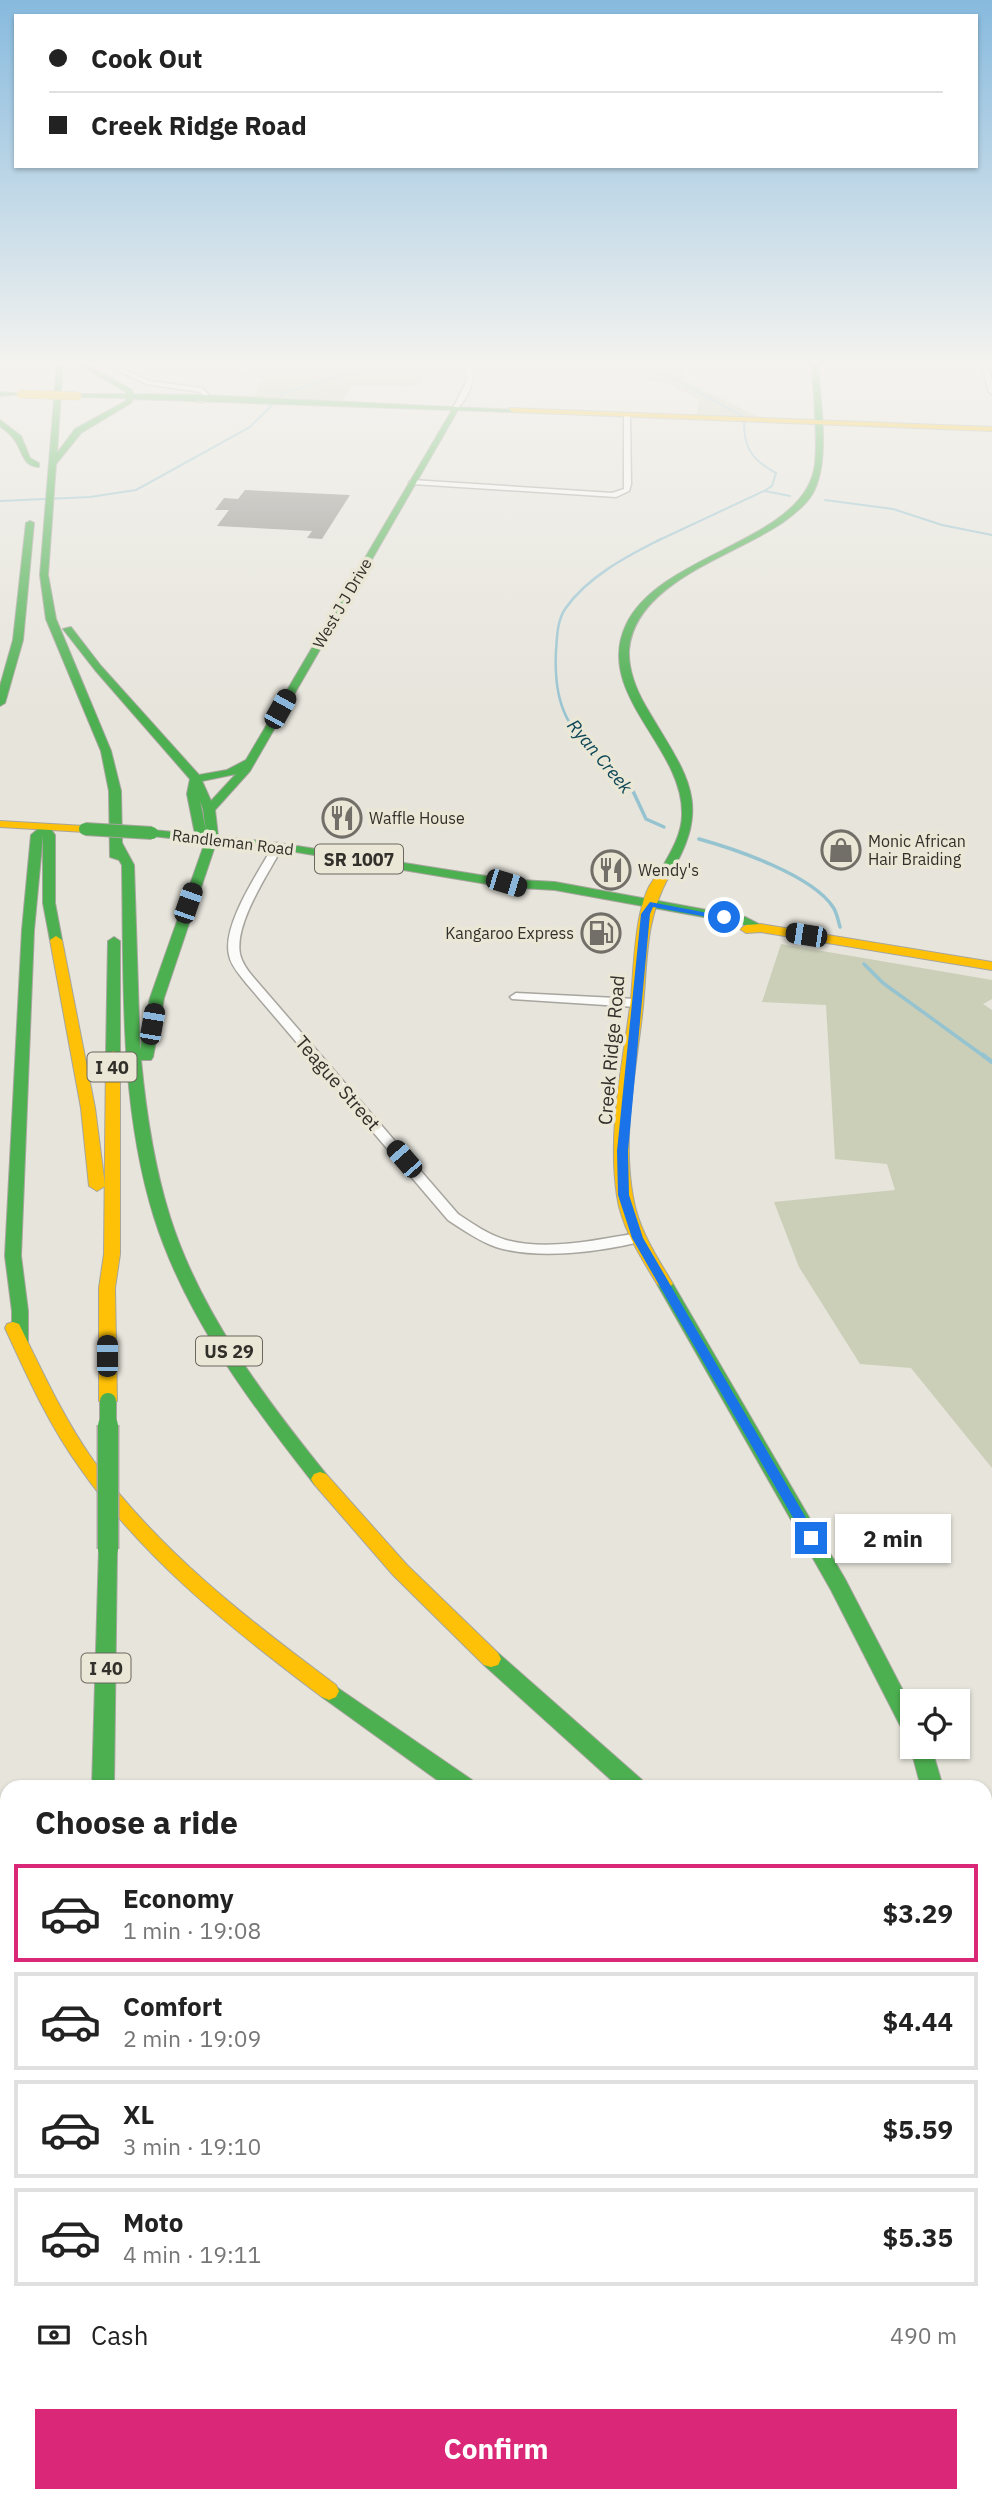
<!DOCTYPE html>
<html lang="en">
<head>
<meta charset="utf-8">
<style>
  body { margin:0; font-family:"IBM Plex Sans",sans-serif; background:#f2f2f2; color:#222; height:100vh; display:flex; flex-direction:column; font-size:26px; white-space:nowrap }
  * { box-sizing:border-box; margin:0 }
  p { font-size:23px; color:#767676 }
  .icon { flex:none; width:38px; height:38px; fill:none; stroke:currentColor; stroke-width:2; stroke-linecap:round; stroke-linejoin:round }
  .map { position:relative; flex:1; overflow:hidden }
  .drawer { position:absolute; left:0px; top:1780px; width:992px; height:723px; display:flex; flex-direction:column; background:#fff; border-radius:21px 21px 0 0; box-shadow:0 2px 5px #0004 }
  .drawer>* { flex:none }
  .guide { position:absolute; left:14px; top:14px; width:964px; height:154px; border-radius:0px; box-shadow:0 2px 5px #0004; display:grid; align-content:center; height:154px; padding:0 35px; background:#fff }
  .tools { position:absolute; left:900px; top:1689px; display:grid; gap:14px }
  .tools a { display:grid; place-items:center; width:70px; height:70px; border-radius:0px; background:#fff; box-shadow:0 2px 5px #0004; font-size:35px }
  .end { position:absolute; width:32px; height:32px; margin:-16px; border:9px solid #1a73e8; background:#fff; box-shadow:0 0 0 4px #fff }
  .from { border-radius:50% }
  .bubble { position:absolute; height:49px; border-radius:0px; background:#fff; box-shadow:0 2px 5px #0004; font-size:23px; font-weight:800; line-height:49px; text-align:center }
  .car { position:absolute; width:21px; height:42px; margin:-21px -10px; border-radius:9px; box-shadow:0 0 5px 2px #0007; background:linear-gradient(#222 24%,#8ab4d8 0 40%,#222 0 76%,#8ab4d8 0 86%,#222 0) }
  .guide b { display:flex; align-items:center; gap:24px; height:66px; font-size:26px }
  .guide b+b { border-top:2px solid #e0e0e0 }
  .guide i { width:18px; height:18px; background:#222 }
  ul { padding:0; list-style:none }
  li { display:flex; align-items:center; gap:21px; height:98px; margin:0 14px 10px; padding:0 21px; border:4px solid #e0e0e0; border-radius:0px }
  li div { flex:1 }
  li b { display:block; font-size:26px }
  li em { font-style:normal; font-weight:800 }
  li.on { border-color:#db2777 }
  li>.icon { width:63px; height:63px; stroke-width:1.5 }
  h2 { padding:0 35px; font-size:32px; line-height:84px }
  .pay { display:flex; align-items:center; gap:18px; height:77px; padding:0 35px; font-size:26px }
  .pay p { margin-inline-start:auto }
  .cta { display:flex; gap:14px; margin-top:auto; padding:14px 35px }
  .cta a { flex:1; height:80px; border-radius:0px; background:#db2777; color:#fff; font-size:28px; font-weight:800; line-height:80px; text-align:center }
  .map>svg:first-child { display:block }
  .green { fill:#cbcfb8 }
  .water { fill:#96c3d0 }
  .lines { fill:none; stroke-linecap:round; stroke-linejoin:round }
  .stream-far3 { stroke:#96c3d0; stroke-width:2 }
  .stream-far2 { stroke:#96c3d0; stroke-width:2.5 }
  .stream-far1 { stroke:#96c3d0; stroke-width:3.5 }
  .stream { stroke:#96c3d0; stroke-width:4.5 }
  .building { fill:#908d87 }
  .street-casing { stroke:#a7a59e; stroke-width:3 }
  .fast-casing { stroke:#a7a59e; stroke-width:2 }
  .slow-casing { stroke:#a7a59e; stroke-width:2 }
  .jam-casing { stroke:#a7a59e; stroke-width:2 }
  .street { fill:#fbfbfa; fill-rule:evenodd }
  .fast { fill:#4caf50; fill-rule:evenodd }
  .slow { fill:#ffc107; fill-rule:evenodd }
  .jam { fill:#c62828; fill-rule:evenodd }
  .fast-bridge-far3-casing { stroke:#a7a59e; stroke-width:14; stroke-linecap:butt }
  .fast-bridge-far2-casing { stroke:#a7a59e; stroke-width:18; stroke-linecap:butt }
  .fast-bridge-far1-casing { stroke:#a7a59e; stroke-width:23; stroke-linecap:butt }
  .fast-bridge-casing { stroke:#a7a59e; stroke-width:28; stroke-linecap:butt }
  .slow-bridge-casing { stroke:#a7a59e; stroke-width:9; stroke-linecap:butt }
  .fast-bridge-far3 { stroke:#4caf50; stroke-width:12 }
  .fast-bridge-far2 { stroke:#4caf50; stroke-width:16 }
  .fast-bridge-far1 { stroke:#4caf50; stroke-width:20 }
  .fast-bridge { stroke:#4caf50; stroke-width:25 }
  .slow-bridge { stroke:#ffc107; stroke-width:8 }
  .route { fill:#1a73e8 }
  .labels { text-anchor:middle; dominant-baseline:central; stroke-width:7; stroke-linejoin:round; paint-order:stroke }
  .far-street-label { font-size:16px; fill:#32302a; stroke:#ebe7d6 }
  .far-poi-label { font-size:16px; fill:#32302a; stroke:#ebe7d6; text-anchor:start }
  .far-water-label { font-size:18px; font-style:italic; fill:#0b4556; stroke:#ebe7d6 }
  .shield { fill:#ebe7d6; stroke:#6a675e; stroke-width:2 }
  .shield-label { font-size:18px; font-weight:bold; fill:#32302a }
  .street-label { font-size:19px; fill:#32302a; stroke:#ebe7d6 }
</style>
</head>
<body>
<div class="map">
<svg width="992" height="2501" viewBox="0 0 992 2501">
  <rect width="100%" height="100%" fill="#e6e4db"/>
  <g class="green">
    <path d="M257,363h202l2,2 -35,-1 -4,19 -9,4 -59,-2 -12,16 -88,-4 9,-19 -28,-4z"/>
    <path d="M627,363h58l-1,17 78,39 -65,-3 2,-16 -33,-18 -20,-1z"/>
    <path d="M781,944l211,36v19l-9,5 9,6v458l-81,-100 -51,-4 -61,-97 -25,-65 121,-12 -8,-26 -52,-5 -9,-154 -64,-3z"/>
  </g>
  <path class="water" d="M112,2496h92v5h-93z"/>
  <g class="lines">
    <g class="stream-far3">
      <path d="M646,363l98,54c-1,29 6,42 32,56l-4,13 -8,5 -107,50"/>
      <path d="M765,491l25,5"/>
      <path d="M825,500l68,9 49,16 50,10"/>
      <path d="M0,501l90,-4 46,-7 114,-63 34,-34 100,-30"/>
    </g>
    <path class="stream-far2" d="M611,768c-42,-37 -58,-59 -55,-117 1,-13 1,-30 9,-42 22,-32 62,-53 96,-70"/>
    <g class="stream-far1">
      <path d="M609,766l23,23 14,30 18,8"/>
      <path d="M699,839c36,10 113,36 134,68 4,6 5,13 7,20"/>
      <path d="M864,964l19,19 102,74"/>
    </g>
    <path class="stream" d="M983,1055l9,7"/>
  </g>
  <g class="building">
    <path d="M245,490l105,5 -28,44 -15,-1 5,-7 -95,-5 12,-16h-14l9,-12 14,1z"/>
    <path d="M608,859l17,3 -10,18 -18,-3z"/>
  </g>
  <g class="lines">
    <g class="street-casing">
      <g id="street">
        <path d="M102,363h7l40,18 53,7 6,6 -6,8h-4l4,-8 -2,-2 -54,-8z"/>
        <path d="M465,363h6c6,16 -3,36 -15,47l-3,-2 14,-27z"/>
        <path d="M803,363h15l-3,2z"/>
        <path d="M981,363h6l5,18v13l-3,-2z"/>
        <path d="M627,414l3,2 1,68 -2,7 -13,6 -204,-13 -3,-2 3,-2 200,13 12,-4v-73z"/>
        <path d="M278,843l5,3c-14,27 -49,77 -43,108 2,9 8,17 14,24l204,236c15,10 31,21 48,26 42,11 90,0 132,-7l5,2 2,3 -2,3c-42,11 -106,19 -147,6 -17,-6 -33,-17 -48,-27l-202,-237c-6,-8 -15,-17 -17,-28 -7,-30 29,-82 44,-109z"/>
        <path d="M516,993l120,6 6,4 -6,4 -124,-8 -2,-2z"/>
        <path d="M985,1913l7,1v20l-7,-1z"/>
      </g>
    </g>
    <g class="fast-casing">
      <g id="fast">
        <path d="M57,363h6l-6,90 18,-24 51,-28v-3l-51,-1 2,-3h49v-2l-50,-29h7l49,27 1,4 70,1 313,15 -4,2 -54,-2 -208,361 -35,39 3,26 60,7 227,36 50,3 190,35 22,11 -6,4 -19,-8 -187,-34 -50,-3 -227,-38 -62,-6 -52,155 -11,59 -2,3h-10c5,53 13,106 29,157 30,95 94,180 156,257l3,5 -3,5 -6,2 -6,-2c-63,-80 -129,-168 -160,-267 -35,-113 -30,-235 -32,-352l-3,-5 -9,-3 -1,-66 -8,-40 -55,-132 -6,-44zM133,399l319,11 -206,350 -19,10 -28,5 -98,-109 -30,-39 -8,2 32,41 95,109 -3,15 8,40 -43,-4 -6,3 6,3 53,6 -55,156 -10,52 -6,-185 -12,-22 -1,-52 -10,-40 -55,-132 -8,-44 8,-111 25,-31 50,-30zM236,774l-25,27 -9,-20zM200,801l3,8 3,22z"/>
        <path d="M812,363h6c2,37 12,92 -3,126 -6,14 -21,25 -33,34 -48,33 -147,59 -153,127 -1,19 7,39 16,55 39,68 72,97 22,174h-8l-2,-3c11,-19 26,-41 25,-64 0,-66 -88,-119 -56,-187 34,-73 180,-83 189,-161 3,-28 -2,-72 -3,-101z"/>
        <path d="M0,392l24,2 -24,2z"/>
        <path d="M0,420l21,16 9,22 9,5v4c-18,-1 -16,-18 -26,-29 -3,-5 -9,-8 -13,-12z"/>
        <path d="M30,521l4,2 -11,117 -18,63 -5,3v-20l13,-46 13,-117z"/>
        <path d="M44,824l4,1 7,10v68l7,37 -6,4 -6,-4 -7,-37v-68l-9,95 -13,326 7,55v31l-2,4h-12l-2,-4v-31l-7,-55 17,-326 9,-95z"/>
        <path d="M114,937l6,4v114l-7,4 -7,-4 2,-114z"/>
        <path d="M665,1278l8,6 172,295 67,129v30l-7,-3 -74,-145 -174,-306z"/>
        <path d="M108,1541l7,3 2,5 -3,238h-22l7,-238 2,-5z"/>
        <path d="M491,1651l7,2 144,127 3,7h-26l-135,-122 -3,-6 3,-6z"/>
        <path d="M329,1682l143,98 3,7h-28l-125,-90 -3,-6 3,-6z"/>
        <path d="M912,1741v5h19l12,41h-22l-11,-41z"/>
        <path d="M985,2174l7,3v29l-7,-3z"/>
        <path d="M7,2255v42l-7,3v-42z"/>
      </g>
    </g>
    <g class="slow-casing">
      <g id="slow">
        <path d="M0,363h6l-6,4z"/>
        <path d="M509,408l483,19v4l-480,-19z"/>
        <path d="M0,821l85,5 6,3 -6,3 -85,-5z"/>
        <path d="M663,872l6,4c-26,48 -21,89 -27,140 -7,60 -20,121 -9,181 5,32 24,60 40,87l-8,6 -8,-6c-16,-27 -35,-55 -40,-88 -10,-66 6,-132 14,-197 3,-27 3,-115 32,-127z"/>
        <path d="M761,924l231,38v8l-231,-38 -15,1 -6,-4 6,-4z"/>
        <path d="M56,936l6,4 33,168 10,78 -8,5 -8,-5 -8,-78 -31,-168z"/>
        <path d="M113,1051l7,4v199l-5,34 2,113 -3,4h-12l-3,-4v-113l5,-34 2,-199z"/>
        <path d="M13,1322l6,2 2,4c22,45 43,91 72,132 65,90 154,159 243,225l3,6 -3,6 -7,3 -7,-3c-89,-67 -178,-137 -242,-229 -31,-43 -53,-92 -75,-140l2,-4z"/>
        <path d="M320,1472l6,2 81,91 91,88 3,6 -3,6 -7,2 -7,-2 -91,-90 -79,-91 -3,-5 3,-5z"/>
      </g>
    </g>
    <g class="jam-casing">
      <path id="jam" d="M7,2345v43l-7,3v-43z"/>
    </g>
    <use href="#street" class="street"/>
    <use href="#fast" class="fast"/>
    <use href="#slow" class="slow"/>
    <use href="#jam" class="jam"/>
    <g class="fast-bridge-far3-casing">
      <path id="fast-bridge-far3" d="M85,829l67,4"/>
    </g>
    <g class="fast-bridge-far2-casing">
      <path id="fast-bridge-far2" d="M108,1401v26"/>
    </g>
    <g class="fast-bridge-far1-casing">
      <path id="fast-bridge-far1" d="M108,1425v124"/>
    </g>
    <g class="fast-bridge-casing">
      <path id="fast-bridge" d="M985,2051l7,39"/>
    </g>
    <g class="slow-bridge-casing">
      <path id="slow-bridge" d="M21,394l56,2"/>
    </g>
    <use href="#fast-bridge-far3" class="fast-bridge-far3"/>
    <use href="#fast-bridge-far2" class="fast-bridge-far2"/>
    <use href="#fast-bridge-far1" class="fast-bridge-far1"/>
    <use href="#fast-bridge" class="fast-bridge"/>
    <use href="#slow-bridge" class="slow-bridge"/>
  </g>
  <linearGradient id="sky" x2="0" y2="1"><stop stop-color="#87bade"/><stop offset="0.51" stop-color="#f4f3ef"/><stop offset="1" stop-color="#f4f3ef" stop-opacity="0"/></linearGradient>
  <rect width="992" height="713" fill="url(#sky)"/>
  <path class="route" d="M650,902l79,15 -5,3 -71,-13 -3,7 -22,237 1,44 14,43 173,297v7h-9l-175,-304 -14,-43 -1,-44 24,-237z"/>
  <defs>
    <g id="restaurant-ring" transform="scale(2.0125)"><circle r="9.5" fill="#ebe7d6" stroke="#716f68" stroke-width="1.5"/><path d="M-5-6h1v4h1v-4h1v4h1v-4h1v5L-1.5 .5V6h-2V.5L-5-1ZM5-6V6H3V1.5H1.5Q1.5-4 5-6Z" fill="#716f68"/></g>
    <g id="shop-ring" transform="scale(2.0125)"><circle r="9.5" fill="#ebe7d6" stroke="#716f68" stroke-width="1.5"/><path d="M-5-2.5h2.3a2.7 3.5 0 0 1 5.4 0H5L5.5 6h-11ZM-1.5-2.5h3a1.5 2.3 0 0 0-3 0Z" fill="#716f68"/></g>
    <g id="fuel-ring" transform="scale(2.0125)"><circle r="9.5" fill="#ebe7d6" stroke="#716f68" stroke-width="1.5"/><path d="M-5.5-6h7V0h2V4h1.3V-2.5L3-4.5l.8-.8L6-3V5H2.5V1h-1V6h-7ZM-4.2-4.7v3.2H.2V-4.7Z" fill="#716f68"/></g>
  </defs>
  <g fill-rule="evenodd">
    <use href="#restaurant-ring" x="342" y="818"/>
    <use href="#shop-ring" x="841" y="850"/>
    <use href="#restaurant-ring" x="611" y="870"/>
    <use href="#fuel-ring" x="601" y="933"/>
  </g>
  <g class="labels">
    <g class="far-street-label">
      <text transform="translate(342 603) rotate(-60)">West J J Drive</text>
      <text transform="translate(233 842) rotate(7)">Randleman Road</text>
    </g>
    <g class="far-poi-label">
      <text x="369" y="818">Waffle House</text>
      <text x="868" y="841">Monic African<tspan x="868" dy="18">Hair Braiding</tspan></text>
      <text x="638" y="870">Wendy's</text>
      <text x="574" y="933" text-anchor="end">Kangaroo Express</text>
    </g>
    <g class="far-water-label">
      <text transform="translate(600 756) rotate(50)">Ryan Creek</text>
    </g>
    <g class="shield">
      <rect x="315" y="844.5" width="88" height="29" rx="5"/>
      <rect x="87.5" y="1052.5" width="49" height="29" rx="5"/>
      <rect x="196" y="1336.5" width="66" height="29" rx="5"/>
      <rect x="81.5" y="1653.5" width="49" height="29" rx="5"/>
    </g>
    <g class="shield-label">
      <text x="359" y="859">SR 1007</text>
      <text x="112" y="1067">I 40</text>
      <text x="229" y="1351">US 29</text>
      <text x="106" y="1668">I 40</text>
    </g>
    <g class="street-label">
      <text transform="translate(611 1050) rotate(-85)">Creek Ridge Road</text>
      <text transform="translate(338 1083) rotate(49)">Teague Street</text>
    </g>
  </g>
</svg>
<div class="tools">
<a><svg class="icon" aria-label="locate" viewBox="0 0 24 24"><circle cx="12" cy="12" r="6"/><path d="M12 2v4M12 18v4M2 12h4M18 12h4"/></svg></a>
</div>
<i class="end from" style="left:724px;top:917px"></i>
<i class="end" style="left:811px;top:1538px"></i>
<div class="bubble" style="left:835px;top:1514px;width:116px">2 min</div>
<i class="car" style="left:280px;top:709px;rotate:29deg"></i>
<i class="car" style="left:506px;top:883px;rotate:107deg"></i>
<i class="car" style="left:188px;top:903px;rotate:19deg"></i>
<i class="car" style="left:806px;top:935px;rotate:279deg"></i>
<i class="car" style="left:152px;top:1024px;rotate:10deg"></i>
<i class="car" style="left:404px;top:1159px;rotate:319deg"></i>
<i class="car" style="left:107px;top:1356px;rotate:0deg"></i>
<div class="guide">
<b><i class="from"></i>Cook Out</b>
<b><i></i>Creek Ridge Road</b>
</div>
<section class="drawer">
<h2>Choose a ride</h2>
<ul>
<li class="on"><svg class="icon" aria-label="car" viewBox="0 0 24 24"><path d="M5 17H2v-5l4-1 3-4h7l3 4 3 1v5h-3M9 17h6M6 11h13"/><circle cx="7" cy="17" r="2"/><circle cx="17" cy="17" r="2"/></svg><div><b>Economy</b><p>1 min · 19:08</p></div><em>$3.29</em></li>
<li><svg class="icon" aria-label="car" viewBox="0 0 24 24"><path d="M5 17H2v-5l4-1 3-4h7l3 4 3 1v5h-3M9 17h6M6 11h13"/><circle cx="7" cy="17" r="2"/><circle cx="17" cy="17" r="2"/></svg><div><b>Comfort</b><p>2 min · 19:09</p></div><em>$4.44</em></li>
<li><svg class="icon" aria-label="car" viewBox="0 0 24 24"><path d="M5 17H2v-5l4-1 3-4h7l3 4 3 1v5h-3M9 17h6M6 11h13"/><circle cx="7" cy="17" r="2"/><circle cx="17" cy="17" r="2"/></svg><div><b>XL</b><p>3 min · 19:10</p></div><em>$5.59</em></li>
<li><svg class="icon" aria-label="car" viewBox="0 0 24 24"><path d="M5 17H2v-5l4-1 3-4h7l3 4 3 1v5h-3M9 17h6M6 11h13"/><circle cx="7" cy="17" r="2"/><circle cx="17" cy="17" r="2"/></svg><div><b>Moto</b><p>4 min · 19:11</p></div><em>$5.35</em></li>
</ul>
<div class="pay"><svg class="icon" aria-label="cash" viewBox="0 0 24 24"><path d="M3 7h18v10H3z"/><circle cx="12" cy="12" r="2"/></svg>Cash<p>490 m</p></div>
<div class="cta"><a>Confirm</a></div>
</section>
</div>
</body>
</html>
